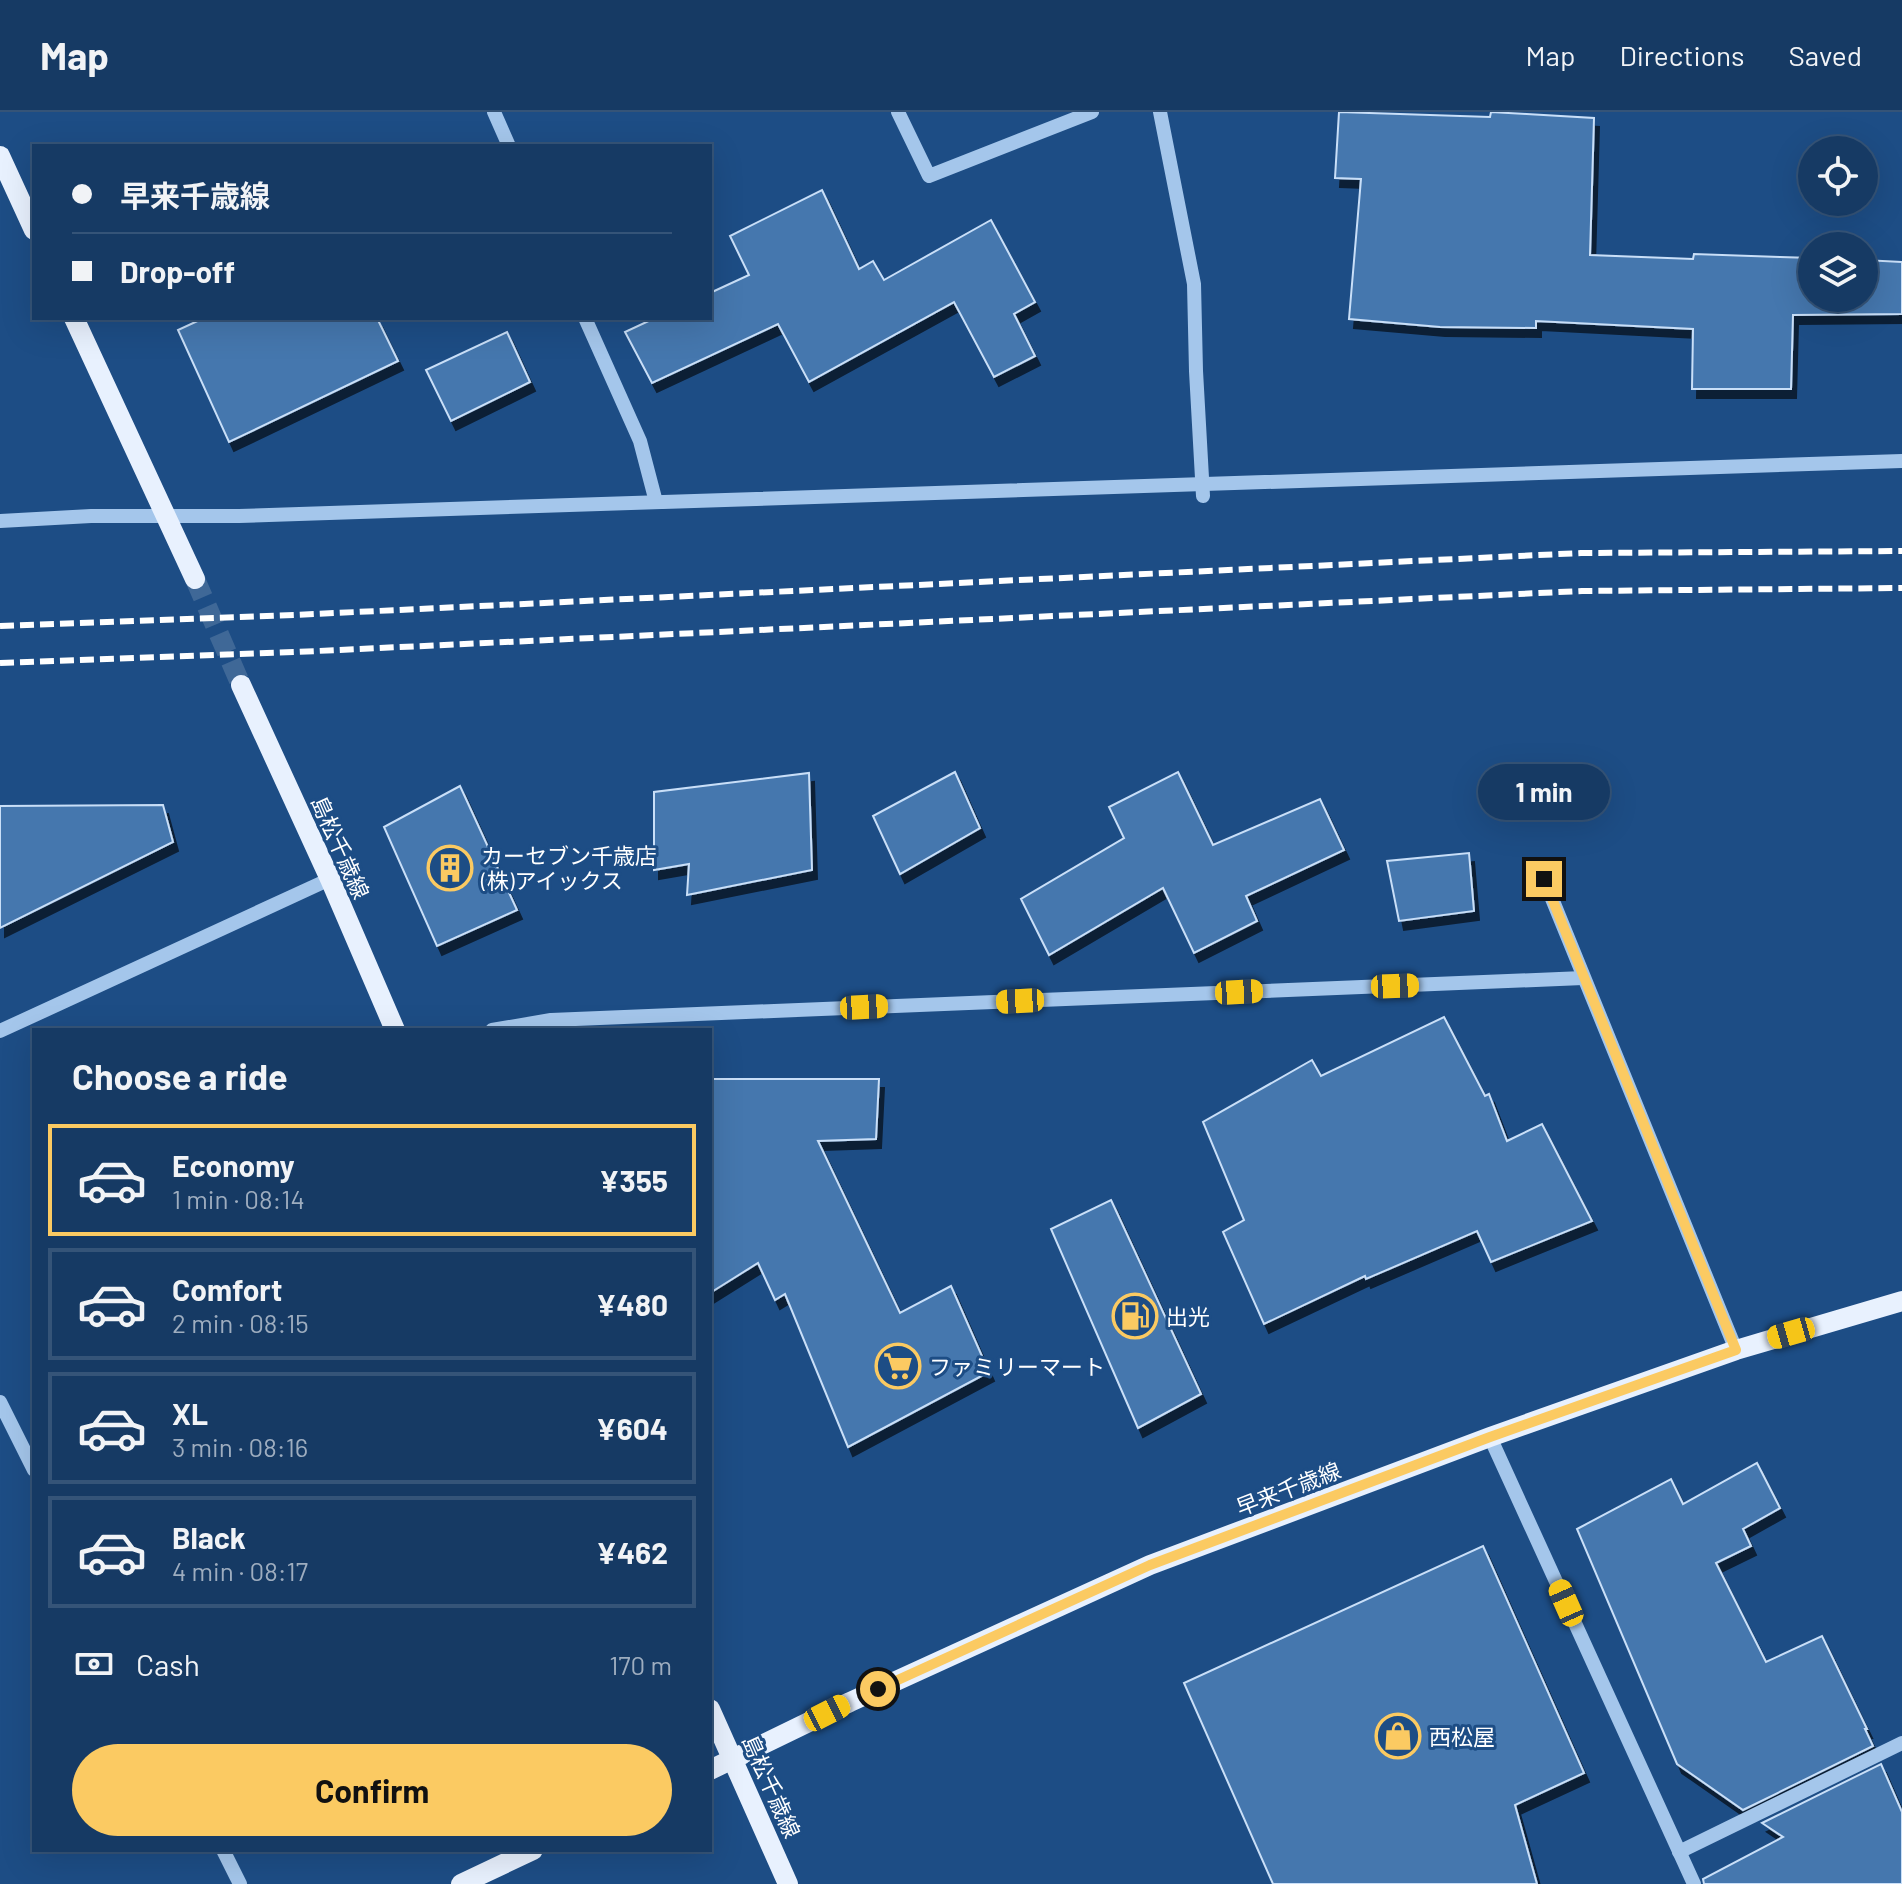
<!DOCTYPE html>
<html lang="en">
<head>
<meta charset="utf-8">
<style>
  body { margin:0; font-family:Barlow,"Noto Sans JP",sans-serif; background:#1f416a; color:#f1f3f6; height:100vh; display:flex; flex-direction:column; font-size:30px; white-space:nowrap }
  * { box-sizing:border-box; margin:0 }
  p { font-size:26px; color:#9eadbf }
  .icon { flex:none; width:44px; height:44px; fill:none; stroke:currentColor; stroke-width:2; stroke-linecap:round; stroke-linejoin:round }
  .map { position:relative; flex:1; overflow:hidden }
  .drawer { position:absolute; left:32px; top:916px; width:680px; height:824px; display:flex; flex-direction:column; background:#163a64; border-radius:0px; box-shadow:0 8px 32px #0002,0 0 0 2px #355478 }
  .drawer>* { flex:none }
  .top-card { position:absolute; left:32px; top:32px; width:680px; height:176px; border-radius:0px; box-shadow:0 8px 32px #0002,0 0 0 2px #355478; display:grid; align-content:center; height:176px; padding:0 40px; background:#163a64 }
  .fabs { position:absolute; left:1798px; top:24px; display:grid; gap:16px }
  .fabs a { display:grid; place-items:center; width:80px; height:80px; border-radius:50%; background:#163a64; box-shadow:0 8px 32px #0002,0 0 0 2px #355478; font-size:40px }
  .end { position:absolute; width:36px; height:36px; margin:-18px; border:10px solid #fbca62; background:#111; box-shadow:0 0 0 4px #111 }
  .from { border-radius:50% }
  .bubble { position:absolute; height:56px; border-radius:28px; background:#163a64; box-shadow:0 8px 32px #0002,0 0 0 2px #355478; font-size:26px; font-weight:700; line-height:56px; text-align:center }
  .car { position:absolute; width:24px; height:48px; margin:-24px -12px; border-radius:10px; box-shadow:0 0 6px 2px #0007; background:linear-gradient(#f5c518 24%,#345 0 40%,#f5c518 0 76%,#345 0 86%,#f5c518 0) }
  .top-card b { display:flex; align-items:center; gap:28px; height:76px; font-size:30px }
  .top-card b+b { border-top:2px solid #355478 }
  .top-card i { width:20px; height:20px; background:#f1f3f6 }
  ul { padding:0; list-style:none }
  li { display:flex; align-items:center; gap:24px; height:112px; margin:0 16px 12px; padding:0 24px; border:4px solid #355478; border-radius:0px }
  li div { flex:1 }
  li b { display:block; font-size:30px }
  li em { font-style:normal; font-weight:700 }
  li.selected { border-color:#fbca62 }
  li>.icon { width:72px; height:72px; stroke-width:1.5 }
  h2 { padding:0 40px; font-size:36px; line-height:96px }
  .pay { display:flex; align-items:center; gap:20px; height:88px; padding:0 40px; font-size:30px }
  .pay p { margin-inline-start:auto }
  .button { display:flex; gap:16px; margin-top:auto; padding:16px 40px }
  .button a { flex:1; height:92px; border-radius:48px; background:#fbca62; color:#111; font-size:32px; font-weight:700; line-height:92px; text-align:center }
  header { display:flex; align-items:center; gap:48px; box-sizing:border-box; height:112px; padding:0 40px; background:#163a64; border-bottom:2px solid #355478 }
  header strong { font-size:38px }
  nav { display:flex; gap:44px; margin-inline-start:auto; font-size:28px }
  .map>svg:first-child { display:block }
  .building { fill:#4577ae; stroke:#c9dff8; stroke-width:2; filter:url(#shadow) }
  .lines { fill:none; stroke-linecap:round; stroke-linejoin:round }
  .major-tunnel { stroke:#3f6897; stroke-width:20; stroke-dasharray:20 10; stroke-linecap:butt }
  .minor { stroke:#a4c6eb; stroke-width:14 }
  .major { stroke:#e8f1fe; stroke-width:20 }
  .rail { stroke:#fff; stroke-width:6; stroke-dasharray:14 6; stroke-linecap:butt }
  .route { stroke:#fbca62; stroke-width:10 }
  .labels { text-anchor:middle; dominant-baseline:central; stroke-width:6; stroke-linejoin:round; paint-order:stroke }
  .street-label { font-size:22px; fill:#fff; stroke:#1d4d85 }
  .poi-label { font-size:22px; fill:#fff; stroke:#1d4d85; text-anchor:start }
</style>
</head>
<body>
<header>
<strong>Map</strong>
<nav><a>Map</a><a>Directions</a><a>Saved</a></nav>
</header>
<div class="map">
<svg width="1902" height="1772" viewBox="0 0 1902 1772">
  <defs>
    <filter id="shadow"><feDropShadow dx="5" dy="9" stdDeviation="0" flood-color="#0009"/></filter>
  </defs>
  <rect width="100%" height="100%" fill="#1d4d85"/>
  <g class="building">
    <path d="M1339,0l151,5 1,-5 103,6 -4,137 103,4 1,-5 118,4v40h52v-38l38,2v52l-109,1 -2,74h-99l1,-60 -157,-8v7l-96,-1 -91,-8 12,-140 -26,-1z"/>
    <path d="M822,78l37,79 14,-8 11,19 107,-60 44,82 -21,12 21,42 -41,21 -40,-75 -145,80 -31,-58 -126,59 -27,-51 30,-14h55v-25l39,-18 -19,-39z"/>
    <path d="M204,206h173l21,43 -169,81 -51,-112z"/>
    <path d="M507,220l23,50 -79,39 -25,-51z"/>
    <path d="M955,660l25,56 -80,46 -27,-58z"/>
    <path d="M1178,660l35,73 107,-46 24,51 -98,46 11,25 -63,32 -31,-65 -114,67 -28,-56 103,-61 -15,-31z"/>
    <path d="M809,661l3,97 -125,25 2,-31 -35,6v-78z"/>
    <path d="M460,674l57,124 -80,36 -53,-119z"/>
    <path d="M163,693l10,37 -173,86v-122z"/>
    <path d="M1469,741l5,58 -75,10 -12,-60z"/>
    <path d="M1444,905l41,79 4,-2 18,47 35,-17 50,97 -101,41 -14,-31 -111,48 -1,-3 -101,48 -41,-92 21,-12 -41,-98 109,-62 9,16z"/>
    <path d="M710,967h169l-3,60 -58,2 82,172 51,-27 38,86 -141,75 -63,-153 -10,6 -17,-37 -48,30z"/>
    <path d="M1111,1088l90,194 -63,34 -87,-199z"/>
    <path d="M1757,1351l23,45 -37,21 8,17 -35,17 50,99 56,-26 45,93h-2l8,17 -130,64 -66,-46 -100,-235 94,-50 12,25z"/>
    <path d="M1483,1434l101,227 -69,32 22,79h-264l-89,-201z"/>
    <path d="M1881,1652l21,48v72h-198l-1,-5 80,-42 -21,-14z"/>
  </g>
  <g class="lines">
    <path class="major-tunnel" d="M195,467l46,106"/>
    <g class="minor">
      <path d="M494,0l15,34"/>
      <path d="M898,0l31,64 163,-64"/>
      <path d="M1160,0l34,172 2,87 7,125"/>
      <path d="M585,206l55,123 16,61"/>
      <path d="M0,409l91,-5h148l1663,-55"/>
      <path d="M1544,767l192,471"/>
      <path d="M492,918l59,-10 1032,-42"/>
      <path d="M0,919l330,-152"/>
      <path d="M0,1290l34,68"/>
      <path d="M1490,1325l204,447"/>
      <path d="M223,1738l17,34"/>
      <path d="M1679,1740l223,-109"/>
    </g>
    <g class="major">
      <path d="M0,44l34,74"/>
      <path d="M74,206l121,261"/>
      <path d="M241,573l89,194 65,151"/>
      <path d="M710,1597l78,175"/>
      <path d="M710,1658l140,-68 300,-137 340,-128 246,-87 166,-49"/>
      <path d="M461,1772l72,-34"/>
    </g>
    <g class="rail">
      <path d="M0,514l294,-11 1287,-62 321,-2"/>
      <path d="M0,551l296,-11 1286,-61 320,-3"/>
    </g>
  </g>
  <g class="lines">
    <path class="route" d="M878,1577l272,-124 340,-128 246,-87 -192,-471"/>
  </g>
  <defs>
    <g id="building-ring" transform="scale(2.3)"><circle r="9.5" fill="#1d4d85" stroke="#fbca62" stroke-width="1.5"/><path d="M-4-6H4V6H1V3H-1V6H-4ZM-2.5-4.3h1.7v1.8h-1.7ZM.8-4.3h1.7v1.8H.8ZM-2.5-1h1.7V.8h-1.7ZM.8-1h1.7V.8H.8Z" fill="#fbca62"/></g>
    <g id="fuel-ring" transform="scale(2.3)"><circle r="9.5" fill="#1d4d85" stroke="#fbca62" stroke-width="1.5"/><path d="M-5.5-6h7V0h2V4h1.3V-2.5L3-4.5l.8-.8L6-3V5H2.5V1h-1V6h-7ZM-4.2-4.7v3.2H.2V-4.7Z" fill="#fbca62"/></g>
    <g id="supermarket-ring" transform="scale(2.3)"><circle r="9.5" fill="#1d4d85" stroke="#fbca62" stroke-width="1.5"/><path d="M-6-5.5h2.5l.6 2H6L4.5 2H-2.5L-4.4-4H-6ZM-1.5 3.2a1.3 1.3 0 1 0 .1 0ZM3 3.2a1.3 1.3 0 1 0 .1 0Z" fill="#fbca62"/></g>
    <g id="shop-ring" transform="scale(2.3)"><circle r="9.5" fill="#1d4d85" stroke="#fbca62" stroke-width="1.5"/><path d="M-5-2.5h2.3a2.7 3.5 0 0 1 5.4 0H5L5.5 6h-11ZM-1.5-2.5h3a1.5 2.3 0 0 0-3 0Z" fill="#fbca62"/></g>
  </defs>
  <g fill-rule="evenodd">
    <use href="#building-ring" x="450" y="756"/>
    <use href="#fuel-ring" x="1135" y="1204"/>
    <use href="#supermarket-ring" x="898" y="1254"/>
    <use href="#shop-ring" x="1398" y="1624"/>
  </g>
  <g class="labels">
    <g class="street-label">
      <text transform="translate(341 735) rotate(66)">島松千歳線</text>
      <text transform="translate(1288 1376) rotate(-21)">早来千歳線</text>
      <text transform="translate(772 1674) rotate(66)">島松千歳線</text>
    </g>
    <g class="poi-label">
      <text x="481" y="743">カーセブン千歳店<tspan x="481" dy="25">(株)アイックス</tspan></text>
      <text x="1166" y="1204">出光</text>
      <text x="929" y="1254">ファミリーマート</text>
      <text x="1429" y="1624">西松屋</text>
    </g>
  </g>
</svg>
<div class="fabs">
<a><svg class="icon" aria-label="locate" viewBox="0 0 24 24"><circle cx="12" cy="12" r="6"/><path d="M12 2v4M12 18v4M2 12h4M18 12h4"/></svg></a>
<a><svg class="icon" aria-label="layers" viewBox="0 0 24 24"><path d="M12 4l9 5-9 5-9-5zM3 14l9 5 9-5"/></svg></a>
</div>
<i class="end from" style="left:878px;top:1577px"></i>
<i class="end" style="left:1544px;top:767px"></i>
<div class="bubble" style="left:1478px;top:652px;width:132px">1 min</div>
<i class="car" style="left:1395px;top:874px;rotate:88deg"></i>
<i class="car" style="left:1239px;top:880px;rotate:87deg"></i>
<i class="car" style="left:1020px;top:889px;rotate:267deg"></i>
<i class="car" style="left:864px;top:895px;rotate:87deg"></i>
<i class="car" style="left:1791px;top:1221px;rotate:254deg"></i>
<i class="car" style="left:1566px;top:1491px;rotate:336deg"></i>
<i class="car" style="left:827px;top:1601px;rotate:63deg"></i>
<div class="top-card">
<b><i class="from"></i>早来千歳線</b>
<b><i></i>Drop-off</b>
</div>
<section class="drawer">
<h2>Choose a ride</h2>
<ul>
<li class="selected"><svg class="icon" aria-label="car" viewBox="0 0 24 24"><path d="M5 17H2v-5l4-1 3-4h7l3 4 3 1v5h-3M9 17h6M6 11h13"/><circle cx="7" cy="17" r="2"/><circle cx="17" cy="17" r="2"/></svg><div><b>Economy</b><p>1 min · 08:14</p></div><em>¥355</em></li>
<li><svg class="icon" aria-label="car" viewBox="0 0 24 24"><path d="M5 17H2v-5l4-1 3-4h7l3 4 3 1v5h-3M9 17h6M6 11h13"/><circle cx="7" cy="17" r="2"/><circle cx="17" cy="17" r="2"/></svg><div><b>Comfort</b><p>2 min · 08:15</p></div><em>¥480</em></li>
<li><svg class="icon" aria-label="car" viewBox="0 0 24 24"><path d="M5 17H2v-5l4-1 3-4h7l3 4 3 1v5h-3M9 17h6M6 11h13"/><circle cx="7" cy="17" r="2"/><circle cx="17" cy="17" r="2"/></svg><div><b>XL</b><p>3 min · 08:16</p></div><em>¥604</em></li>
<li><svg class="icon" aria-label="car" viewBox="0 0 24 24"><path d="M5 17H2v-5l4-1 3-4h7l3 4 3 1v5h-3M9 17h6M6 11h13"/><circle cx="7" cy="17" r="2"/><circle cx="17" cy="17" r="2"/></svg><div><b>Black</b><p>4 min · 08:17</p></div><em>¥462</em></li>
</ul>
<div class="pay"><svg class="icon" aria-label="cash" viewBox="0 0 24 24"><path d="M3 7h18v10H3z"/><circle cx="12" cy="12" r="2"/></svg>Cash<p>170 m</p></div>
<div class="button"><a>Confirm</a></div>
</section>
</div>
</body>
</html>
